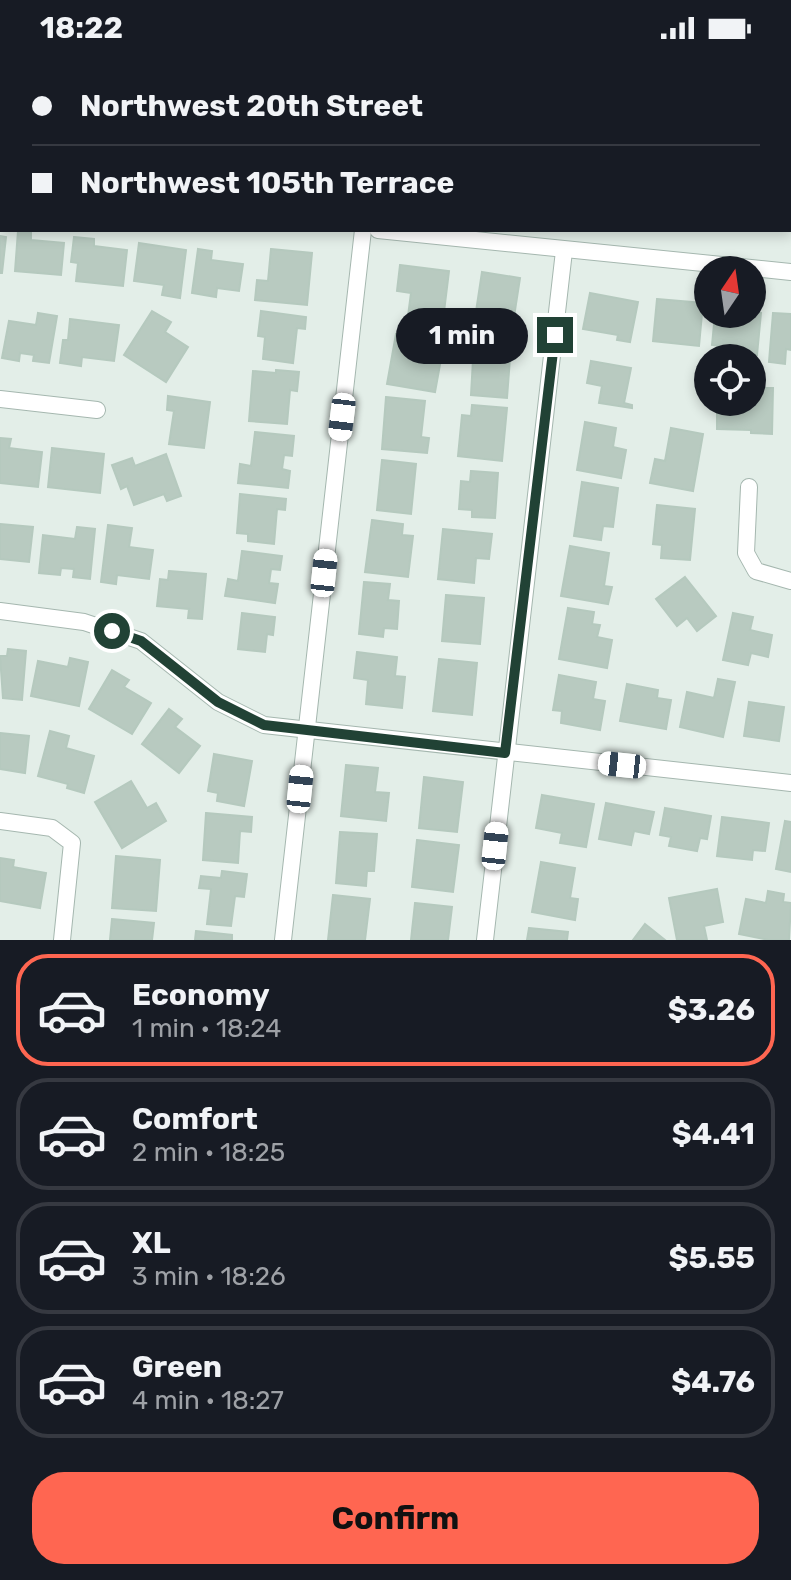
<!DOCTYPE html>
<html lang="en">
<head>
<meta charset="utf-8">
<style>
  body { margin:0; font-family:Rubik,sans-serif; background:#20242c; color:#f1f3f6; height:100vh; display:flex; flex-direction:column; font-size:30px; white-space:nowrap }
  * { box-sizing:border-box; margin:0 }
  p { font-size:26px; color:#9ea1a6 }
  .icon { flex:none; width:44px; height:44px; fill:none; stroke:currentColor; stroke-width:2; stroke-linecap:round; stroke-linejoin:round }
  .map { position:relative; height:884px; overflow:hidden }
  .side { display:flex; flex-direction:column; background:#171b24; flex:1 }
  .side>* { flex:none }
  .banner { position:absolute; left:0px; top:0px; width:792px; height:176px; box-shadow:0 4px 12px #0003; display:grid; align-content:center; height:176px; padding:0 32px; background:#171b24 }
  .needle { width:52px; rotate:13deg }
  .tools { position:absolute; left:694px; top:200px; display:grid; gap:16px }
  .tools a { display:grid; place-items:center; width:72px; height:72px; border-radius:50%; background:#171b24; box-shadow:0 4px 12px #0003; font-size:40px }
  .end { position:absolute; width:36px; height:36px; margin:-18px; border:10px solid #214235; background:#fff; box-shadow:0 0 0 4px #fff }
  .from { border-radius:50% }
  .bubble { position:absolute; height:56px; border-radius:28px; background:#171b24; box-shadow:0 4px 12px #0003; font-size:26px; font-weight:700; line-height:56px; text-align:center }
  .car { position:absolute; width:24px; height:48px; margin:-24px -12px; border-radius:10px; box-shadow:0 0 6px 2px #0007; background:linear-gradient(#fff 24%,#345 0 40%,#fff 0 76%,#345 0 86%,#fff 0) }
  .banner b { display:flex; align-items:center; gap:28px; height:76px; font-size:30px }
  .banner b+b { border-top:2px solid #363941 }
  .banner i { width:20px; height:20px; background:#f1f3f6 }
  ul { padding:14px 0 0; list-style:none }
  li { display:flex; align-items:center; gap:24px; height:112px; margin:0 16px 12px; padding:0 16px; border:4px solid #363941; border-radius:32px }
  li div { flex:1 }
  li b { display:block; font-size:30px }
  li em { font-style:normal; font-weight:700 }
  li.selected { border-color:#ff6651 }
  li>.icon { width:72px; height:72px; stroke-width:1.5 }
  .button { display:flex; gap:16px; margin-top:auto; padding:16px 32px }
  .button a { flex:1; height:92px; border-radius:32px; background:#ff6651; color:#111; font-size:32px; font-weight:700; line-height:92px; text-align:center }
  .status { display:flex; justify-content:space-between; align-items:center; height:56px; padding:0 40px; background:#171b24; direction:ltr }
  .status svg { height:22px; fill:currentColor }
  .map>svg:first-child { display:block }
  .water { fill:#86d6d8 }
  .building { fill:#b8cac0; stroke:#b5c9be; stroke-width:2 }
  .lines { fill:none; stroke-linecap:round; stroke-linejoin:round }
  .street-casing { stroke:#a5b7af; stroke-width:18 }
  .street { stroke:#fff; stroke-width:16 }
  .route { stroke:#214235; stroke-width:10 }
</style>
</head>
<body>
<div class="status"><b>18:22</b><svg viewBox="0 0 49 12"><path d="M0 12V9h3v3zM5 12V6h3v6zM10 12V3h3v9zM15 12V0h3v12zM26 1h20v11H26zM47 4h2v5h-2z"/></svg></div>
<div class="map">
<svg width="791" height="884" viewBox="0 0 791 884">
  <rect width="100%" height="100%" fill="#e3eee8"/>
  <path class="water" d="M0,0h791v96l-1,-94h-788v12z"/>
  <g class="building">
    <path d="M18,175l13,1v8l33,3 -3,32 -46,-4z"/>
    <path d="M0,180l6,1 -4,36h-2z"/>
    <path d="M74,181l20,2v7l33,4 -4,36 -47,-5 2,-18 -7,-1z"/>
    <path d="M139,187l47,7 -6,48 -18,-3 2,-10 -30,-4z"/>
    <path d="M198,193l14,2 -1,9 32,4 -4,27 -22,-3 -1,9 -24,-4z"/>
    <path d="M271,193l41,4 -5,52 -52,-5 2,-20 11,1z"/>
    <path d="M400,209l49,6 -6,49 -35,-4 3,-23 -14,-2z"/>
    <path d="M482,216l38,6 -8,52 -38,-5z"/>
    <path d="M590,237l48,9 -8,40 -13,-2 1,-5 -35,-6z"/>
    <path d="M657,243l46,4 -4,43 -46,-5z"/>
    <path d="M152,255l19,11 -6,10 23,15 -22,35 -42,-27z"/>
    <path d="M261,255l45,6 -1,12 -8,-1 -4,35 -30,-4 2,-22 -7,-1z"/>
    <path d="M752,256l9,1 -4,42 -14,-2v-4l-31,-4 3,-31h37z"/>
    <path d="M38,257l19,3 -8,47 -16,-2 1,-6 -14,-2 -1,8 -17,-3 7,-37 27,4z"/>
    <path d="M773,257l18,1v36l-5,-1 -1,15 -16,-2z"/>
    <path d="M70,263l49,6 -5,36 -32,-4 -1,9 -21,-3 3,-23h5z"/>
    <path d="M396,278l34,6 -2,17 13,2 -6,33 -48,-8z"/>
    <path d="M474,286l37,3 -4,53 -36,-3z"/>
    <path d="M591,305l40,7 -7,35 8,2v3l-33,-5 3,-17 -15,-3z"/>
    <path d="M276,314l23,2 -2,19 -7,-1 -3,34 -38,-3 4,-50 23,2z"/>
    <path d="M753,332h20l-1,46 -21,-1v-3l-34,-1v-27h35z"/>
    <path d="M168,340l42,6 -6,46 -35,-4 5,-33 -7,-1z"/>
    <path d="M386,341l39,4 -4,36 8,1 -2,15 -45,-4z"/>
    <path d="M472,349l35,3 -5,53 -44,-5 4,-41 9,1z"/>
    <path d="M585,366l31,6 -3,19 13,3 -5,28 -44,-8z"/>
    <path d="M671,372l32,6 -10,57 -43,-8 5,-24 10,2z"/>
    <path d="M255,376l39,4 -2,20 -8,-1 -2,14 8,2 -2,17 -50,-5 2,-19 11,2z"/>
    <path d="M0,382l11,1 -2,9 33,4 -4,35 -38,-4z"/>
    <path d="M52,392l52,6 -4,39 -52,-6z"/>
    <path d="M166,398l15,42 -14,5 -3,-7 -30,11 -7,-19 -6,3 -9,-24 20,-7 3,8z"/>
    <path d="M382,404l34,4 -5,50 -34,-4z"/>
    <path d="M471,415l27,2 -3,45 -23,-1v-7l-13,-1 2,-28 9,1z"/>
    <path d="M582,426l36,6 -5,39 -10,-1 -2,14 -27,-4z"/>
    <path d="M240,438l46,5 -1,11 -8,-1 -3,35 -26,-3v-7l-11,-1z"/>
    <path d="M657,449l38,4 -5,51 -29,-2 1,-13 -9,-1z"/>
    <path d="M372,464l31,4 -1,11 11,1 -5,41 -43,-5z"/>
    <path d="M0,468l33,3 -4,35 -29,-3z"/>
    <path d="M108,469l24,3 -3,19 24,3 -4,29 -32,-4 -1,9 -15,-2z"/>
    <path d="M77,471l18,2 -5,50 -17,-2 1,-8 -13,-1 -1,7 -21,-2 4,-38 32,4z"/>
    <path d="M443,473l49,5 -3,25 -13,-1 -2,25 -36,-4z"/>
    <path d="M570,490l39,7 -5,33 8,1 -4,17 -47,-8z"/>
    <path d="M242,495l40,5 -2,14 -9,-1 -2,14 9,1 -3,19 -50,-7 3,-17 10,2z"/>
    <path d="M169,515l37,3 -4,45 -14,-1 1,-9 -32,-3 3,-27 8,1z"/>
    <path d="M685,521l31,39 -19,15 -10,-13 -10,8 -21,-27z"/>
    <path d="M364,526l26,2 -2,16 11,1 -2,28 -13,-1 -1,9 -24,-3z"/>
    <path d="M446,539l38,3 -4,46 -38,-3z"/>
    <path d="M568,552l26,4 -2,12 8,1 -3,12 15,3 -5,28 -48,-9z"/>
    <path d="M242,557l33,4 -2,18 -6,-1 -2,18 -27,-3z"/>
    <path d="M733,557l20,4 -3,13 22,5 -4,22 -17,-4 -3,12 -25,-5z"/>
    <path d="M8,593l18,2 -4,49 -19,-2 -3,-42h7z"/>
    <path d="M357,596l40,5 -2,19 10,1 -3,31 -36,-4 2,-24 -14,-2z"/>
    <path d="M70,602l18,4 -9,44 -48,-10 7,-35 30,6z"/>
    <path d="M439,603l38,4 -5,52 -39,-4z"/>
    <path d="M112,614l17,10 -5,7 27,16 -19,31 -43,-25z"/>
    <path d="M559,619l37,7 -3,17 12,2 -5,29 -39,-7 1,-12 -9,-1z"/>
    <path d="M718,623l17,3 -12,55 -43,-10 7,-35 27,6z"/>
    <path d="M627,628l31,6 -1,8 14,2 -5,29 -46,-8z"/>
    <path d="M749,646l35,5 -5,34 -35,-5z"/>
    <path d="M169,653l13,10 -7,8 25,19 -21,27 -37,-29z"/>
    <path d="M50,675l19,5 -3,12 28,8 -10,37 -17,-5 1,-4 -30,-8z"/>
    <path d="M0,677l29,3 -4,37 -25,-4z"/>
    <path d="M214,698l38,7 -8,45 -27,-5 1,-8 -10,-2z"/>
    <path d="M346,709l32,3 -3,24 14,1 -3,28 -45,-5z"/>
    <path d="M424,721l39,5 -6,50 -38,-4z"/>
    <path d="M131,725l16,27 9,-5 10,18 -44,27 -27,-46z"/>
    <path d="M542,739l52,9 -8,43 -26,-4 2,-10 -26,-5z"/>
    <path d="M606,747l48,9 -5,22 -15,-3 -3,14 -32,-6z"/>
    <path d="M665,752l46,8 -4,23 -7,-1 -3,13 -28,-5 2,-9 -11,-2z"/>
    <path d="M206,757l46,4 -1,15 -11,-1 -2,32 -35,-3z"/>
    <path d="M722,761l47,6 -4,28 -12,-1 -1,10 -35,-4z"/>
    <path d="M785,765l6,1v50l-15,-3z"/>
    <path d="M340,776l37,2 -3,37h-7l-1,15 -30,-3z"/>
    <path d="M417,784l42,5 -6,47 -41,-5z"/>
    <path d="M116,800l44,4 -4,51 -44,-3z"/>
    <path d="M0,802l14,2 -1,7 33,6 -6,35 -40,-7z"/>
    <path d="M541,806l34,6 -5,30 8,1 -3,21 -43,-8z"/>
    <path d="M222,815l25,3 -3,23 -9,-1 -4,30 -24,-2 4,-35 -12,-1 2,-12 20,2z"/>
    <path d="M717,833l6,33 -19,4 3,14h-30l-8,-42z"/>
    <path d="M768,835l16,3 -1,8 8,1 -2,37h-20l-30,-6 7,-35 20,4z"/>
    <path d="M333,839l37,4 -5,41h-37z"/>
    <path d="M415,847l37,4 -4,33h-37z"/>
    <path d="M112,863l42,4 -2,17h-42z"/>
    <path d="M645,868l20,16h-32z"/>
    <path d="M529,872l39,4 -1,8h-40z"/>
    <path d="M196,875l36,4v5h-37z"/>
  </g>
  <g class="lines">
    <g class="street-casing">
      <g id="street">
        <path d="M0,134l2,1"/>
        <path d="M378,174l413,42"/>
        <path d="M0,343l97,11"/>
        <path d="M749,431l-3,66 10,18 35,10"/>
        <path d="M0,555l84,11 57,19 77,61 46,23 527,58"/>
        <path d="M0,765l52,7 20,15 -10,97"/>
        <path d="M283,884l80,-710"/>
        <path d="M485,884l79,-689"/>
      </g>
    </g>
    <use href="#street" class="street"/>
  </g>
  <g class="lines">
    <path class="route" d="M112,575l29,10 77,61 46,23 241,28 50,-418"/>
  </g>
</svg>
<div class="tools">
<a><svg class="needle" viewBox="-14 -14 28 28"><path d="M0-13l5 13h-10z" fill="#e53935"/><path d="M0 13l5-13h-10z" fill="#9ea1a6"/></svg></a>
<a><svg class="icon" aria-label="locate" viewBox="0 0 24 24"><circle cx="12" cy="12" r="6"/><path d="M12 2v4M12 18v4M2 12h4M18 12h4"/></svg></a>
</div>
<i class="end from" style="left:112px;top:575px"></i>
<i class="end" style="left:555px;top:279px"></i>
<div class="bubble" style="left:396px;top:252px;width:132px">1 min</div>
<i class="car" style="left:342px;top:361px;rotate:187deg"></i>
<i class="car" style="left:324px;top:517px;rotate:6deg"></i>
<i class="car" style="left:622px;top:709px;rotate:276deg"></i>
<i class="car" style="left:300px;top:733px;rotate:6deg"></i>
<i class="car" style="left:495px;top:790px;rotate:6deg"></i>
<div class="banner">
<b><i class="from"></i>Northwest 20th Street</b>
<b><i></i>Northwest 105th Terrace</b>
</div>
</div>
<section class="side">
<ul>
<li class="selected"><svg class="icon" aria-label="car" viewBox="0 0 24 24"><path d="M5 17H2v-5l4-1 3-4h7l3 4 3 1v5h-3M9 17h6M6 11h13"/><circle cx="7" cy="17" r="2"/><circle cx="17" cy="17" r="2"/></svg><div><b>Economy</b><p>1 min · 18:24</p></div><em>$3.26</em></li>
<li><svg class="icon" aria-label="car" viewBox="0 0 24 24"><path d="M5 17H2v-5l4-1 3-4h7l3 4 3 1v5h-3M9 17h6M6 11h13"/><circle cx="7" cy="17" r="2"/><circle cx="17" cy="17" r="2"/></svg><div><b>Comfort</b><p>2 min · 18:25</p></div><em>$4.41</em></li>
<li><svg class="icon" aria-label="car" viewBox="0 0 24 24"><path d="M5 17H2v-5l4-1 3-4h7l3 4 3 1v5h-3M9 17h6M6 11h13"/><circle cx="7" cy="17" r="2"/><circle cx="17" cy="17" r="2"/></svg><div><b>XL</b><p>3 min · 18:26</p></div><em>$5.55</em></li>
<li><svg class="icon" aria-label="car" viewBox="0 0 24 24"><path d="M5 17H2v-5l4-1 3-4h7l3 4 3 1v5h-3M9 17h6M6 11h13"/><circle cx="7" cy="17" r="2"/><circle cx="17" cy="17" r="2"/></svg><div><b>Green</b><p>4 min · 18:27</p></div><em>$4.76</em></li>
</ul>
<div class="button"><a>Confirm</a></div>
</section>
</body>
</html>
